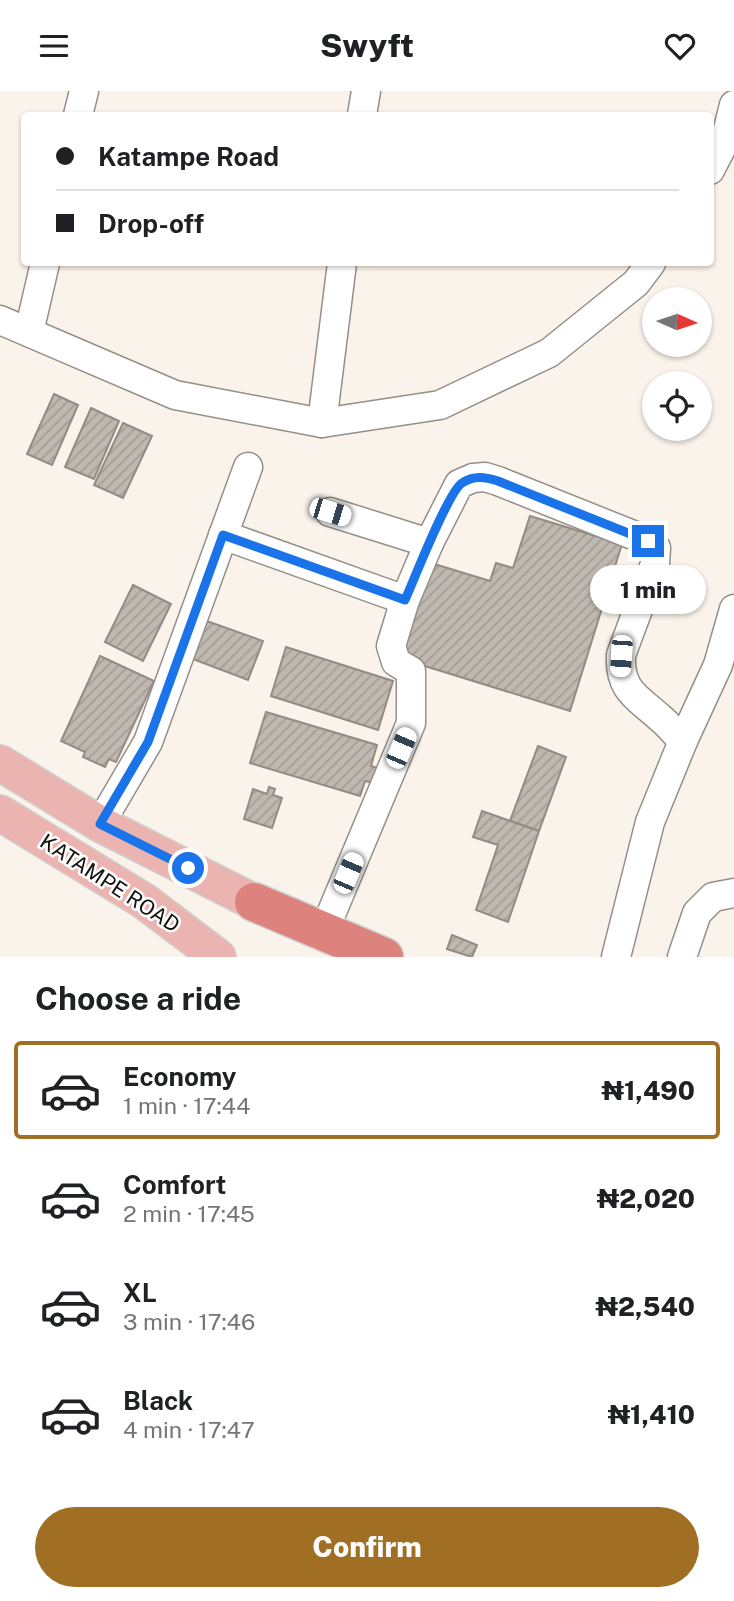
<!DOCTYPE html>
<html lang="en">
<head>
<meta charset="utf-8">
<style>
  body { margin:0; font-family:"Public Sans",sans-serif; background:#f6f6f6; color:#202124; height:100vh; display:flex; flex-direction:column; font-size:26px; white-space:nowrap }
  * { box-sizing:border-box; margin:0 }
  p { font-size:23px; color:#757577 }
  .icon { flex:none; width:38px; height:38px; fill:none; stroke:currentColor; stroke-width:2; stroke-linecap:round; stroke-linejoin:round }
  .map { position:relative; height:866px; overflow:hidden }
  .sheet { display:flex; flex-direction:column; background:#fff; flex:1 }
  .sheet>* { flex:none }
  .top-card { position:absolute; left:21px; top:21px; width:693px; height:154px; border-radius:7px; box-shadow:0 2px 5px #0004; display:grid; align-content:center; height:154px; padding:0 35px; background:#fff }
  .needle { width:46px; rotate:93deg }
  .buttons { position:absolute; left:642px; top:196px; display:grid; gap:14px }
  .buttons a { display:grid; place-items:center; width:70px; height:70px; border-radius:50%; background:#fff; box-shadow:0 2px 5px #0004; font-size:35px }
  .end { position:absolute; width:32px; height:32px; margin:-16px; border:9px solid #1a73e8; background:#fff; box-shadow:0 0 0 4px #fff }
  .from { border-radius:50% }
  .bubble { position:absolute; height:49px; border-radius:24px; background:#fff; box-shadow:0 2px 5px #0004; font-size:23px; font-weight:800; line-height:49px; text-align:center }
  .car { position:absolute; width:21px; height:42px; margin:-21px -10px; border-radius:9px; box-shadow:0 0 5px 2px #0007; background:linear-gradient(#fff 24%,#345 0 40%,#fff 0 76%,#345 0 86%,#fff 0) }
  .top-card b { display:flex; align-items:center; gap:24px; height:66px; font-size:26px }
  .top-card b+b { border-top:2px solid #e0e0e0 }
  .top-card i { width:18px; height:18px; background:#202124 }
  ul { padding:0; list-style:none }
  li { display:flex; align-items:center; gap:21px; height:98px; margin:0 14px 10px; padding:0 21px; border:4px solid transparent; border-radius:7px }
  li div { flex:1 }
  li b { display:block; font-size:26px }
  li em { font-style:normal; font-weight:800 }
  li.current { border-color:#a16f24 }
  li>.icon { width:63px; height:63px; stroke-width:1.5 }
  h2 { padding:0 35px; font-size:32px; line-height:84px }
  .button { display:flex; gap:14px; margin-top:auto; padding:14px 35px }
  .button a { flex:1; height:80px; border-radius:42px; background:#a16f24; color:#fff; font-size:28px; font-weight:800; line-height:80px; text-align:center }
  header { display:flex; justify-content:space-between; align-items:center; height:91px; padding:0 35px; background:#fff; font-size:32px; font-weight:800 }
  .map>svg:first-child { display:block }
  .building { fill:url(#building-hatch); stroke:#938b84; stroke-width:2 }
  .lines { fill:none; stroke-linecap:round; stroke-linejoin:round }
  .minor-casing { stroke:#958f87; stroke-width:31 }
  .major-casing { stroke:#d0d0cf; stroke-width:38 }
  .highway-casing { stroke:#d0d0cf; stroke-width:41 }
  .minor { stroke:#fff; stroke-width:28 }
  .major { stroke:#ebb4b0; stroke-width:35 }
  .highway { stroke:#dd827c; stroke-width:38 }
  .route { stroke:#1a73e8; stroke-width:9 }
  .labels { text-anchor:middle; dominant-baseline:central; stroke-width:5; stroke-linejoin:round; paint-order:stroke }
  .street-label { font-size:21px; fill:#151310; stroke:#fff }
</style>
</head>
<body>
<header><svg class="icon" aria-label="menu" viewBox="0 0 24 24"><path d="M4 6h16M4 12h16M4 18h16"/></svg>Swyft<svg class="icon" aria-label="heart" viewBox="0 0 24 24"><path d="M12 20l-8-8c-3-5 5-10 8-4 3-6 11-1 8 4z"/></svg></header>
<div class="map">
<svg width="734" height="866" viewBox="0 0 734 866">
  <defs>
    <pattern id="building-hatch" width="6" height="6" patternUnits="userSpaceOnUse" patternTransform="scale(1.75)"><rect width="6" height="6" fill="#bfb8b0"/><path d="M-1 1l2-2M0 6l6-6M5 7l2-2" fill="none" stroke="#a39d96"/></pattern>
  </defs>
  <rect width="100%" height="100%" fill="#faf3eb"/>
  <g class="building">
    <path d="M54,303l24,11 -26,60 -25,-11z"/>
    <path d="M91,317l28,13 -25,58 -29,-12z"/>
    <path d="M123,332l29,13 -29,62 -29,-13z"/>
    <path d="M530,425l92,28 -52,167 -171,-53 29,-96 62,19 6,-18 17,5z"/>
    <path d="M133,494l38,19 -28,57 -38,-19z"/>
    <path d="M204,529l59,21 -15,39 -58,-22z"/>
    <path d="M286,556l107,34 -15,49 -107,-34z"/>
    <path d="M100,565l54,25 -38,81 -7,-3 -4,8 -22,-10 2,-5 -24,-11z"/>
    <path d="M266,621l111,33 -6,21 7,2 -5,15 -8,-2 -5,15 -110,-33z"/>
    <path d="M538,655l28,11 -27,74 -29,-10z"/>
    <path d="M269,696l6,2 -2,6 9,3 -10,30 -28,-9 9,-30 14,5z"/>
    <path d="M482,720l57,20 -31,91 -32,-12 22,-65 -25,-8z"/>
    <path d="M452,844l25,10 -5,12 -25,-8z"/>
  </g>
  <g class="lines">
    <g class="minor-casing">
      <g id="minor">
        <path d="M78,24l6,-24"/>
        <path d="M362,24l4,-24"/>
        <path d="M710,79l15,-29 9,-36"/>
        <path d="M0,229l175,75 147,28 118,-18 109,-52 87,-70 15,-20"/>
        <path d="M29,241l16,-69"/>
        <path d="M322,332l20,-160"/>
        <path d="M330,421l99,31"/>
        <path d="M223,444l182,65"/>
        <path d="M100,733l48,-82 100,-275"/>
        <path d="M324,840l87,-208v-52l-15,-9 -5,-16 14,-46 24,-57 30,-59 14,-6 12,-1 13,4 150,60 8,7 -1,16 -34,91c-2,35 16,42 38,62 9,7 16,16 24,24"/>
        <path d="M616,866l34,-135 33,-81 35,-76 16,-56"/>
        <path d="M682,866l15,-44 16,-16 21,-4"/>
      </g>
    </g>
    <g class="major-casing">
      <g id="major">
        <path d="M0,672l100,61 154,78"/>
        <path d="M0,722l144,88 74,56"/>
      </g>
    </g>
    <g class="highway-casing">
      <path id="highway" d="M254,811l130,55"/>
    </g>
    <use href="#minor" class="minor"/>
    <use href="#major" class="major"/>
    <use href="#highway" class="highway"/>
  </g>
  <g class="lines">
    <path class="route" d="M188,777l-88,-44 48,-82 75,-207 182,65c9,-20 43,-108 57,-117 12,-8 23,-6 36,-2l150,60"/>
  </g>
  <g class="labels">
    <g class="street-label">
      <text transform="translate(110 792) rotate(33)">KATAMPE ROAD</text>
    </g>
  </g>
</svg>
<div class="buttons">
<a><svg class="needle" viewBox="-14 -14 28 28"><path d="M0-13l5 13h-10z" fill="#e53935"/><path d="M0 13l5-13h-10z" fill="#757577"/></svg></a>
<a><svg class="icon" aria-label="locate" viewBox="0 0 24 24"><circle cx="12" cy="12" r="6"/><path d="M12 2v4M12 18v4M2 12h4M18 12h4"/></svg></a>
</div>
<i class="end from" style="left:188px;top:777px"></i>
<i class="end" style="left:648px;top:450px"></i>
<div class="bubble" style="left:590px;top:474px;width:116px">1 min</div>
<i class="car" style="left:330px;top:421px;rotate:107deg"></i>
<i class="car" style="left:621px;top:565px;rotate:184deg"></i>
<i class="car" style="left:401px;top:657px;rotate:23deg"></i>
<i class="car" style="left:348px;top:782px;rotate:23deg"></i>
<div class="top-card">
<b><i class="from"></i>Katampe Road</b>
<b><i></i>Drop-off</b>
</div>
</div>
<section class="sheet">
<h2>Choose a ride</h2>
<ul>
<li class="current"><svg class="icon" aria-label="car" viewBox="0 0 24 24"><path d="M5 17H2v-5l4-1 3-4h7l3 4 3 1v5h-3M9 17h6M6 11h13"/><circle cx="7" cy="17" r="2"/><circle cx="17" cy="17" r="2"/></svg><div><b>Economy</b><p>1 min · 17:44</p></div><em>₦1,490</em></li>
<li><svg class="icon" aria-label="car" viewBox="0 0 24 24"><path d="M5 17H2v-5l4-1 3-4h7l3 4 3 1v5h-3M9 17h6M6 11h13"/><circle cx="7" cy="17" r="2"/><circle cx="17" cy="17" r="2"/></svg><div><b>Comfort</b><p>2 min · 17:45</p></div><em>₦2,020</em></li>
<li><svg class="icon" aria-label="car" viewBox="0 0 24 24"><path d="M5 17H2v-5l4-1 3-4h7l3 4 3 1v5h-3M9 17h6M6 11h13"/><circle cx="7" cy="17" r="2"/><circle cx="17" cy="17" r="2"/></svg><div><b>XL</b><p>3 min · 17:46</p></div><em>₦2,540</em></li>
<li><svg class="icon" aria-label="car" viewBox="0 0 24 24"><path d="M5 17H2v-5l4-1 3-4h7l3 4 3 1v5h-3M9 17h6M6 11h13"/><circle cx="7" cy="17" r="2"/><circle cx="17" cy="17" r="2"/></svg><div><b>Black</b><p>4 min · 17:47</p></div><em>₦1,410</em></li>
</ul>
<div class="button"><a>Confirm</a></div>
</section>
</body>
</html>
